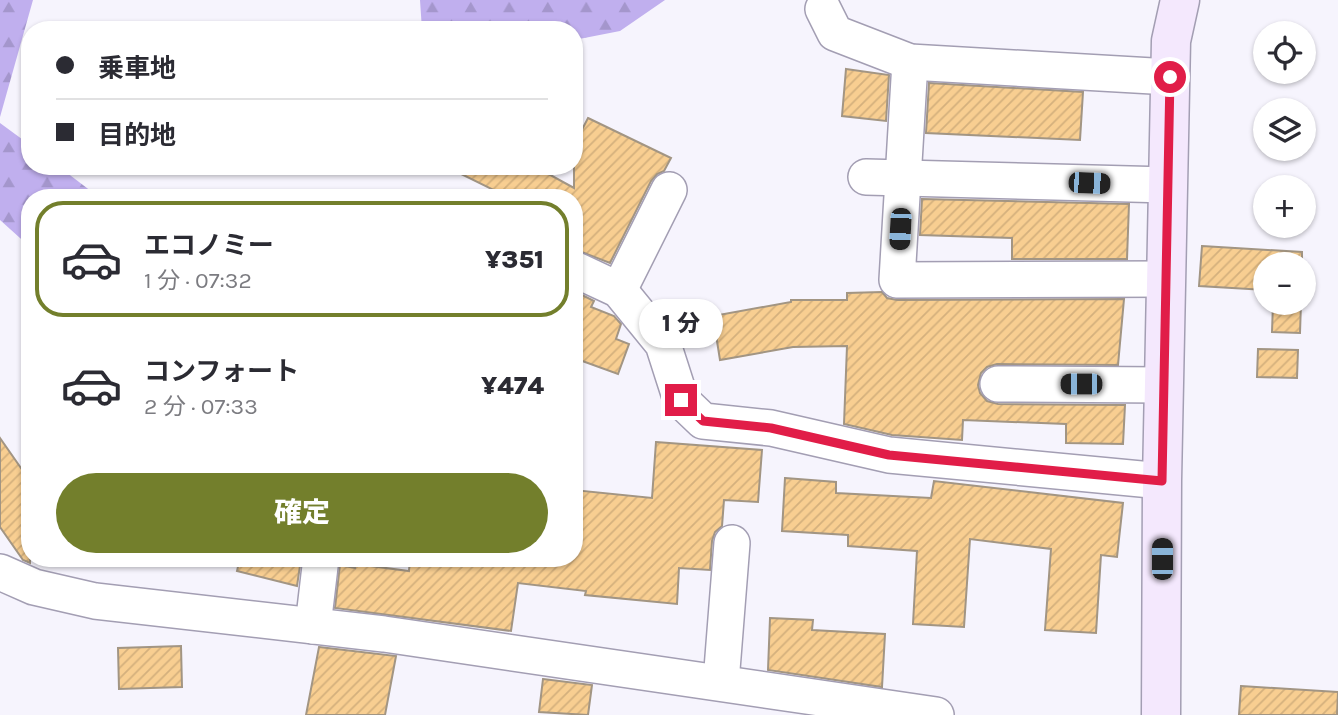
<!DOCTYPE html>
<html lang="ja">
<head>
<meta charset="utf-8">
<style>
  body { margin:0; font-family:Karla,"Noto Sans JP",sans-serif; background:#f7f7f7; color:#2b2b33; height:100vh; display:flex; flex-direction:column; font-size:26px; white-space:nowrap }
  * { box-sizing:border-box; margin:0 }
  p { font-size:23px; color:#7c7c81 }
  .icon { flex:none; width:38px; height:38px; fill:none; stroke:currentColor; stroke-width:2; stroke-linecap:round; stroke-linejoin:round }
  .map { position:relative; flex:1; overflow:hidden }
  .side { position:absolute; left:21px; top:189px; width:562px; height:378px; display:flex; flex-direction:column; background:#fff; border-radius:28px; box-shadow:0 2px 5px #0004 }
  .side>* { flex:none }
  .banner { position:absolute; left:21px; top:21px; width:562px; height:154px; border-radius:28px; box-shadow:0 2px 5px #0004; display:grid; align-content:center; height:154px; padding:0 35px; background:#fff }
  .buttons { position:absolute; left:1253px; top:21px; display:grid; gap:14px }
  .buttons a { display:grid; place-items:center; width:63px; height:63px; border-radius:50%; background:#fff; box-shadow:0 2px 5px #0004; font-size:35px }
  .end { position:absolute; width:32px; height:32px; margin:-16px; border:9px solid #e11d48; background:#fff; box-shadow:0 0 0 4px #fff }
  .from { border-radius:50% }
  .bubble { position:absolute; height:49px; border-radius:24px; background:#fff; box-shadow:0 2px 5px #0004; font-size:23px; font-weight:800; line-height:49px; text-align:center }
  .car { position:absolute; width:21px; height:42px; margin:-21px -10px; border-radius:9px; box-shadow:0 0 5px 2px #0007; background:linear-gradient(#222 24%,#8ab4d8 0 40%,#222 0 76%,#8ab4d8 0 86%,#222 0) }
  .banner b { display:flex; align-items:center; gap:24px; height:66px; font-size:26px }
  .banner b+b { border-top:2px solid #e1e1e2 }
  .banner i { width:18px; height:18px; background:#2b2b33 }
  ul { padding:12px 0 0; list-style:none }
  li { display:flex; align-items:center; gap:21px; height:116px; margin:0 14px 10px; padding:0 21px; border:4px solid transparent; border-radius:28px }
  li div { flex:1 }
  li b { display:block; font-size:26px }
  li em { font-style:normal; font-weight:800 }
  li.current { border-color:#737f2c }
  li>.icon { width:63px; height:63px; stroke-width:1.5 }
  .button { display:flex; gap:14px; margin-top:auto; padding:14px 35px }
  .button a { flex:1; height:80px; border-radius:42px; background:#737f2c; color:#fff; font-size:28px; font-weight:800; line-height:80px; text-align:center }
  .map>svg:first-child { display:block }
  .forest { fill:url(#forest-firs) }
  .building { fill:url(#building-hatch); stroke:#a29583; stroke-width:2 }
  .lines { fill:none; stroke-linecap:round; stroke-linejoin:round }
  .street-casing { stroke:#a39eb3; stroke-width:38 }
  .secondary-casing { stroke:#a39eb3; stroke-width:41 }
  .street { stroke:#fff; stroke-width:35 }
  .secondary { stroke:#f4e8fd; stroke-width:38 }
  .route { stroke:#e11d48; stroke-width:9 }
</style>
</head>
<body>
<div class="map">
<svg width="1338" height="715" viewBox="0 0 1338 715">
  <defs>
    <pattern id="forest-firs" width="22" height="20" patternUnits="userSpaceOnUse" patternTransform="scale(1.75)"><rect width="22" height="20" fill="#c0afee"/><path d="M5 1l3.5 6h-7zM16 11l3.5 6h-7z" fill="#a496cc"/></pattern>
    <pattern id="building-hatch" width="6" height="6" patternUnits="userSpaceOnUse" patternTransform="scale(1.75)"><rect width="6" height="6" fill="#f8ce91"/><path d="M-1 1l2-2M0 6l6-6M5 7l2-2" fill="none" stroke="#d4b07d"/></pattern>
  </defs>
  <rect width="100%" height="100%" fill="#f6f4fd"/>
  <g class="forest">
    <path d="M0,0h33l-33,117z"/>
    <path d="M420,0h245l-45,31 -46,9v-10h-152z"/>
    <path d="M0,123l30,22v21h28l42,32h-70v49l-30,-27z"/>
  </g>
  <g class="building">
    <path d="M846,69l43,6 -3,46 -44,-5z"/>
    <path d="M929,83l154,9 -3,48 -154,-7z"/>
    <path d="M588,118l83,40 -7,13 -7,3 -6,7 -41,82 -36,-14v-51h-64l-65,-32h89l40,22v-43z"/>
    <path d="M922,199l207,5 -2,55h-115v-21l-92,-3z"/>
    <path d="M1202,246l100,6v12h-37v26l-66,-4z"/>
    <path d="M574,291l20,10 -3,6 23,9 7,8 -5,15 13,5 -11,30 -44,-16z"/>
    <path d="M882,292l5,6 10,2 227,-1 -6,66 -121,-1 -10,3 -6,6 -3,12 2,8 7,8 11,3 127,1 -2,39 -57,-1v-19l-103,-4 -1,20 -70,-5 -48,-11 3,-78 -54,1 -73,13 -7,-44 78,-14v-2h56v-7z"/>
    <path d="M1273,303h28l-1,30 -28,-1z"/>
    <path d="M1258,349l40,1 -1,28 -40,-1z"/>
    <path d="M0,438l30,43v82l-7,-3 -23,-33z"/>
    <path d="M656,442l106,8 -4,52 -34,-2 -2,26 -7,6 -3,9 -2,29 -31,-2 -2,36 -92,-9 1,-4 -68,-8 -7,48 -176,-23 5,-43 15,3v-4l54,7 1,-13h164v-68l78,8z"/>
    <path d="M785,478l51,4v11l95,5 3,-17 189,22 -6,54 -16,-2 -5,78 -51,-3 6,-81 -81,-10 -6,88 -51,-3 4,-73 -69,-5v-11l-66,-4z"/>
    <path d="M240,558l61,1 -4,27 -60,-15z"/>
    <path d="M770,618l43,2 -1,10 73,4 -3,53 -114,-17z"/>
    <path d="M181,646l1,41 -63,2 -1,-41z"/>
    <path d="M319,647l77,9 -11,59h-79z"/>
    <path d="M543,679l49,6 -4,30 -49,-3z"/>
    <path d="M1241,686l97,6 -1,23h-98z"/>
  </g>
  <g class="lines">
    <g class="street-casing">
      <g id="street">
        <path d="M823,9l12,24 75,29 260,15"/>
        <path d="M910,62l-13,218 269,-1"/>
        <path d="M866,177l302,8"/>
        <path d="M574,269l45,21 44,54 18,56 22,21 68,7 118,27 273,26"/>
        <path d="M619,290l50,-100"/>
        <path d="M998,384l166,1"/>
        <path d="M0,572l34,15 61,14 289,33 552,81"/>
        <path d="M313,626l8,-68"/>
        <path d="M721,682l11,-139"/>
      </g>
    </g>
    <g class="secondary-casing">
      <path id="secondary" d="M1161,715l1,-234 9,-440 9,-41"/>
    </g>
    <use href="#street" class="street"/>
    <use href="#secondary" class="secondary"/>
  </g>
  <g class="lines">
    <path class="route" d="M681,400l22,21 68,7 118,27 273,26 8,-404"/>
  </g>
</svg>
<div class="buttons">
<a><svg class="icon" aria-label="locate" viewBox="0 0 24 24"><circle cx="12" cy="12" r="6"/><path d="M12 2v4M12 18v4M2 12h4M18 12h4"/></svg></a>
<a><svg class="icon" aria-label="layers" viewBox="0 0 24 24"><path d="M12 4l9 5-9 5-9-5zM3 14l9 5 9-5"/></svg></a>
<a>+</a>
<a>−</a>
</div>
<i class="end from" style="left:1170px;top:77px"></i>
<i class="end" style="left:681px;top:400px"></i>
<div class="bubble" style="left:639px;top:299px;width:84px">1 分</div>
<i class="car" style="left:1089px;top:183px;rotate:92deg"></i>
<i class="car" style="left:900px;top:229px;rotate:183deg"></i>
<i class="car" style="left:1081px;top:384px;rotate:270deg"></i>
<i class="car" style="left:1162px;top:559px;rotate:0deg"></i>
<div class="banner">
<b><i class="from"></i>乗車地</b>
<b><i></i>目的地</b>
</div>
<section class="side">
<ul>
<li class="current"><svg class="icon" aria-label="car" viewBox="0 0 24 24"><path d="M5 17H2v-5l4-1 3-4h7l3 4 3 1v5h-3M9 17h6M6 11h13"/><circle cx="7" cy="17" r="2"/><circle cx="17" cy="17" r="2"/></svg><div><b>エコノミー</b><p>1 分 · 07:32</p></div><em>¥351</em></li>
<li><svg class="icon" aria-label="car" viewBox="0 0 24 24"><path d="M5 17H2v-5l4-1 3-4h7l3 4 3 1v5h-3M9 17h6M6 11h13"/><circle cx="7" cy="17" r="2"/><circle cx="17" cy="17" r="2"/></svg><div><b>コンフォート</b><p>2 分 · 07:33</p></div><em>¥474</em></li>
</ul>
<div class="button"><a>確定</a></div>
</section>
</div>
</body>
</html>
